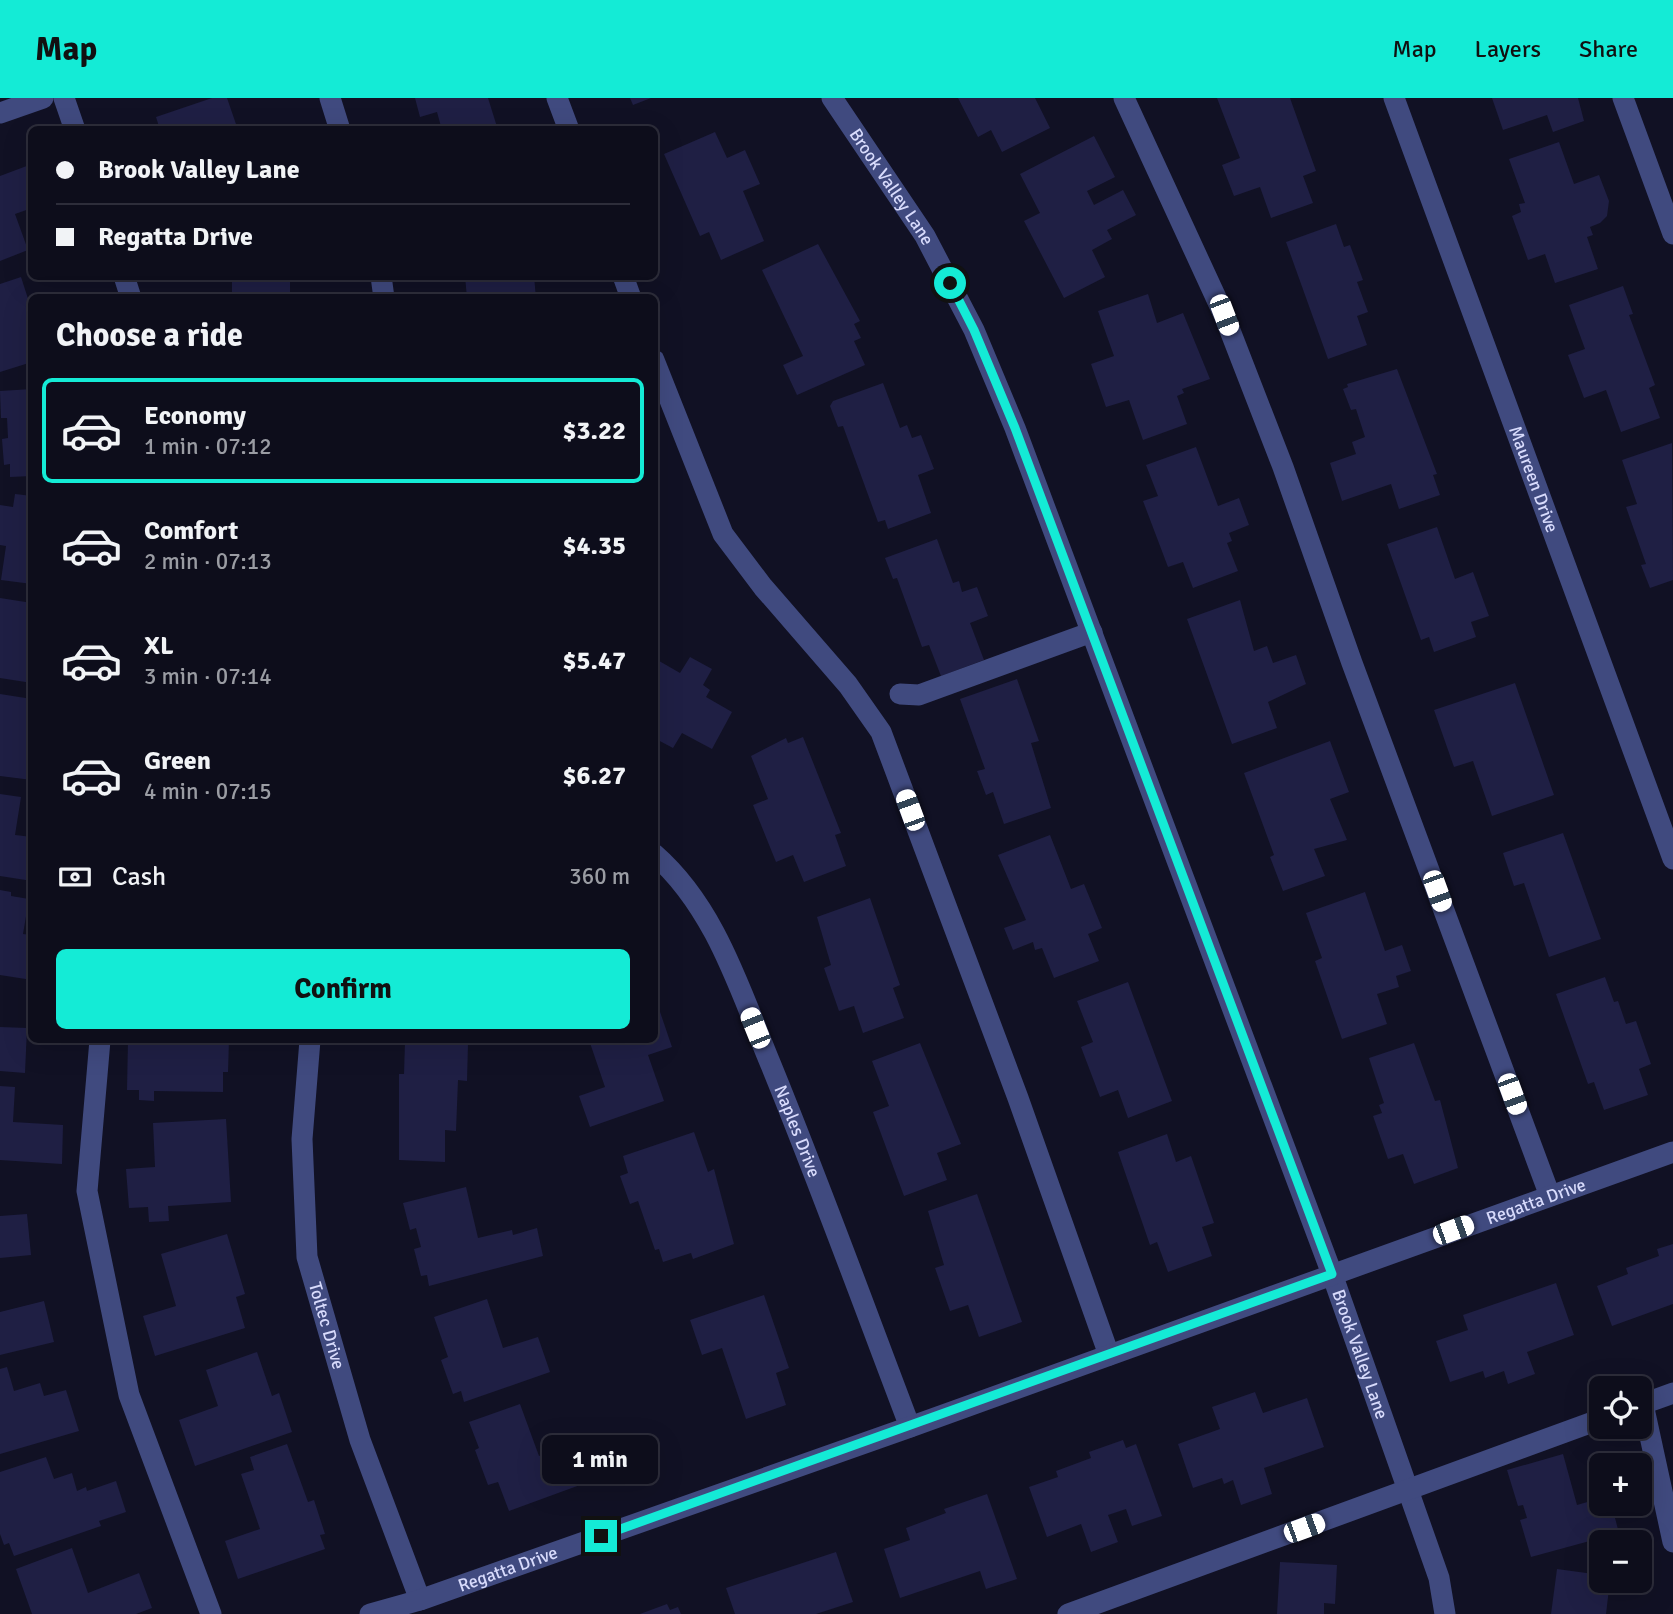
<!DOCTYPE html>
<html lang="en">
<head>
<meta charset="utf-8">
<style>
  body { margin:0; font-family:Signika,sans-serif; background:#161624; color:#f1f3f6; height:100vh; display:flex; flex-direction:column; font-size:26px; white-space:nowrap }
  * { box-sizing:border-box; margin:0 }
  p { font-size:23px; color:#9a9ca3 }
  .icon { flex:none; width:38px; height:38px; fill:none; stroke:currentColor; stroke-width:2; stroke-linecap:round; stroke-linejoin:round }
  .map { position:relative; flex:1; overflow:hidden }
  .side { position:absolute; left:28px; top:196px; width:630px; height:749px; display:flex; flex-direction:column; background:#0d0d1b; border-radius:10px; box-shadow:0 7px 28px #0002,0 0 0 2px #2d2d3a }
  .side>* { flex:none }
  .top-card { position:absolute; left:28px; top:28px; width:630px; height:154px; border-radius:10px; box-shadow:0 7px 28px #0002,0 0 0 2px #2d2d3a; display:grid; align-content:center; height:154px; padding:0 28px; background:#0d0d1b }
  .tools { position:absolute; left:1589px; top:1278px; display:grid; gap:14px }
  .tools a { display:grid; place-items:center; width:63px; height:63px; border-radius:10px; background:#0d0d1b; box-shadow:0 7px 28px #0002,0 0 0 2px #2d2d3a; font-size:35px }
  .end { position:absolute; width:32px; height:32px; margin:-16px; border:9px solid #14ebd6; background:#111; box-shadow:0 0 0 4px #111 }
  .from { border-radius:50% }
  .bubble { position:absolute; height:49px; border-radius:10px; background:#0d0d1b; box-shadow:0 7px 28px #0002,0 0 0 2px #2d2d3a; font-size:23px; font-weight:800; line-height:49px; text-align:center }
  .car { position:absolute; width:21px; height:42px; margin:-21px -10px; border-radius:9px; box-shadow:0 0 5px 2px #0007; background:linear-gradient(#fff 24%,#345 0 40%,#fff 0 76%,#345 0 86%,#fff 0) }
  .top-card b { display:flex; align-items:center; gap:24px; height:66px; font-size:26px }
  .top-card b+b { border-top:2px solid #2d2d3a }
  .top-card i { width:18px; height:18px; background:#f1f3f6 }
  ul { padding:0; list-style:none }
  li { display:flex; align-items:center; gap:21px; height:105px; margin:0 14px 10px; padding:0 14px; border:4px solid transparent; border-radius:10px }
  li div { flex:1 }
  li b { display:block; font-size:26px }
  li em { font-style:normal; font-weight:800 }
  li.active { border-color:#14ebd6 }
  li>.icon { width:63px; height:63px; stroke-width:1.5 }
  h2 { padding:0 28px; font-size:32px; line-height:84px }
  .pay { display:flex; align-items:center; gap:18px; height:77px; padding:0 28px; font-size:26px }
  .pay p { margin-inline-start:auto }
  .primary-button { display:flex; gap:14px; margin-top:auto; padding:14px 28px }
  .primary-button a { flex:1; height:80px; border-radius:10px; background:#14ebd6; color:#111; font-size:28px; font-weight:800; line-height:80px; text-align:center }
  header { display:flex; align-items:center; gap:42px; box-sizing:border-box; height:98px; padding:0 35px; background:#14ebd6; color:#111 }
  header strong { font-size:33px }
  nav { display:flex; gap:38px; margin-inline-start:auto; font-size:24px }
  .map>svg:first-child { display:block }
  .building { fill:#1f1f44 }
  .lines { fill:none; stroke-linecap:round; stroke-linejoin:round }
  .minor { stroke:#404a7f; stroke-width:21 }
  .route { stroke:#14ebd6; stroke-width:9 }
  .labels { text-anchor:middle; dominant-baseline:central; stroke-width:5; stroke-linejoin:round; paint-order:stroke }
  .street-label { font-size:18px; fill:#d8dbfc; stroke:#111124 }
</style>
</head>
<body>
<header>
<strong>Map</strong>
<nav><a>Map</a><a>Layers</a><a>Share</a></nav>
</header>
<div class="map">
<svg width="1673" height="1516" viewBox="0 0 1673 1516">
  <rect width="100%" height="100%" fill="#111124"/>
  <g class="building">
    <path d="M212,0h15l11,32h-78l-4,-13z"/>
    <path d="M415,0h73l10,32h-56l-5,-18 -17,5z"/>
    <path d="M630,0h21l-18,7z"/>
    <path d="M958,0h77l15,30 -48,24 -11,-22 -13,7z"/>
    <path d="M1217,0h73l26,73 -13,5 10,27 -42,15 -11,-31 -26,9 -12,-31 18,-7z"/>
    <path d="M1492,0h86l6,23 -31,11 -6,-17 -44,15z"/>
    <path d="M715,34l12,26 18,-8 15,34 -17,7 21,50 -43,19 -12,-28 -9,4 -36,-82z"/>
    <path d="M1094,38l21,41 -28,14 7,14 29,-15 13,25 -29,15 5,9 -20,11 13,27 -41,21 -40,-77 16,-8 -20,-39z"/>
    <path d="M1559,44l15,42 25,-9 10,26 -2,15 -7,7 -10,4 3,8 -6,2 11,32 -43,14 -10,-29 -17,6 -16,-44 9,-4 -2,-8 6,-1 -16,-44z"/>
    <path d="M32,66v44l-17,6 13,36 -28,11v-85z"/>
    <path d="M1336,126l8,23 6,-2 13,35 -6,2 11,30 -11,4 10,29 -39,14 -42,-117z"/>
    <path d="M818,146l42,77 -6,3 7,14 -7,3 11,24 -68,30 -14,-30 20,-9 -41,-86z"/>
    <path d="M465,178h69l2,22h-69z"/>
    <path d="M21,179l11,34v51l-32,10v-88z"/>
    <rect x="232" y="182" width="58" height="18"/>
    <path d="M1623,188l10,28 -4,1 26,70 -6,3 11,30 -39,14 -15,-42 -22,8 -16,-43 17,-6 -16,-44z"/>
    <path d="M1148,196l9,29 26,-10 27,66 -28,10 2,4 -7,3 10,28 -44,16 -14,-40 -23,7 -15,-43 23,-8 -16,-45z"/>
    <path d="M1397,271l40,105 -4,1 7,20 -41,14 -8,-25 -49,17 -12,-38 26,-9 -4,-12 13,-5 -9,-28 -5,1 -8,-21 5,-2 -1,-3z"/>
    <path d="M883,285l17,45 7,-3 5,13 9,-3 13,34 -16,6 13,38 -43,16 -3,-9 -7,2 -35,-96 -5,1 -8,-21 3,-5z"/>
    <path d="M32,291v87l-22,1v-13l-6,1 -2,-26 6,-1 -1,-20h-6l-1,-27z"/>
    <path d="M1672,345l1,137 -23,8 -9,-23 5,-1 -20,-57 11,-3 -15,-44z"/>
    <path d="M1196,349l22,59 21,-8 10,27 -20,8 3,8 -5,2 11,28 -45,17 -10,-26 -15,5 -25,-66 15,-5 -12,-31z"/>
    <path d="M15,396l17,2v88l-31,-4 5,-34 -6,-1v-40l13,2z"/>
    <path d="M1437,429l18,52 18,-7 16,44 -18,6 5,15 -42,15 -5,-15 -8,3 -34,-96z"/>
    <path d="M937,441l16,44 6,-2 3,11 15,-5 11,29 -18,7 14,37 -43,16 -12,-31 -7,2 -25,-69 -4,1 -8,-21z"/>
    <path d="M0,500l32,5v80l-32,-5z"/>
    <path d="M1240,502l14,51 13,-5 6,17 23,-8 10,29 -38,18 9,26 -45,16 -45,-125z"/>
    <path d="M690,559l22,12 -9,16 7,5 -4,7 26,15 -20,37 -30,-16 -9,15 -19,-10v-80l26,15z"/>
    <path d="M1017,581l22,62 -8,2 20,65 -47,16 -11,-32 -7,3 -9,-24 8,-2 -25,-70z"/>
    <path d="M1515,585l39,112 -62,21 -19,-55 -19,6 -20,-57z"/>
    <path d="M0,596l32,5v81l-32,-4z"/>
    <path d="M803,639l38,96 -6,2 11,31 -42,16 -11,-27 -17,7 -23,-57 15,-6 -17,-43 35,-18 2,5z"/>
    <path d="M1330,643l19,51 -19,7 17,41 -33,9 11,27 -42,15 -13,-34 4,-2 -30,-82z"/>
    <path d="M0,696l21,3 -6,38 17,2v44l-32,-5z"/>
    <path d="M1563,735l38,106 -52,18 -25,-74 -10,3 -11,-33z"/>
    <path d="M1050,737l21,54 13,-5 18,44 -14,6 11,27 -45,17 -12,-30 -7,2 -2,-8 -20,8 -9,-22 22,-8 -28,-65z"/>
    <path d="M0,792l11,2v4l18,3 -6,35 9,1v45l-32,-5z"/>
    <path d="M1365,794l20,59 17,-6 9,26 -15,5 3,11 -22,7 10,30 -45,15 -27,-78 7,-3 -16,-45z"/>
    <path d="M870,800l30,87 -7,3 11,30 -41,15 -9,-27 -15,5 -15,-43 7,-3 -14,-48z"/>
    <path d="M1605,879l9,25 4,-1 8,23 10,-3 15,43 -12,5 9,26 -44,15 -10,-28 -6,2 -32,-90z"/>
    <path d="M1128,884l44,119 -44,17 -10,-28 -18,7 -19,-50 12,-5 -16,-41z"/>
    <path d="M657,905l15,44 -24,8 16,46 -74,26 -11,-31 26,-9 -16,-47h65v-36z"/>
    <path d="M0,929l27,1 -2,45 -25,-2z"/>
    <path d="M128,942h101l-1,32h-5v20l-69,-1v10l-15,-1v-10h-12z"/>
    <path d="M405,944l63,2 -1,37 -9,-1 -2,51 -11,-1v32l-46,-2v-86h5z"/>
    <path d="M920,945l41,101 -24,9 10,27 -43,16 -31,-84 16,-6 -17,-45z"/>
    <path d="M1414,945l21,58 5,-1 18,68 -44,16 -11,-30 -15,5 -15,-43 9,-3 -3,-8 5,-2 -15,-45z"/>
    <path d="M0,988l15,1 -2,35 50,3 -1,39 -62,-4z"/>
    <path d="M226,1021l5,83 -63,4 1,15 -20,1 -1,-15 -19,1 -3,-39 29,-2 -2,-44z"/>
    <path d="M694,1034l14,40 6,-3 20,75 -41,15 -2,-6 -28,9 -4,-13 -4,1 -17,-49 -8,3 -10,-28 8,-3 -5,-17z"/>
    <path d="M1167,1036l9,28 15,-6 23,67 -12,4 10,29 -44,16 -11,-30 -7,3 -32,-93z"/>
    <path d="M466,1089l12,51 34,-8 1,5 24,-7 6,28 -114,30 -2,-11 -6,1 -7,-27 7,-2 -5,-19 -6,2 -7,-27z"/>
    <path d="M977,1096l45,128 -43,15 -11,-32 -18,6 -15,-43 9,-3 -16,-54z"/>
    <path d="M27,1116l4,41 -31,3v-42z"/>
    <path d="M227,1136l18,60 -9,3 9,31 -90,28 -12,-40 33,-10 -15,-52z"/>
    <path d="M1673,1146v60l-61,22 -15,-40 31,-12 -2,-6 33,-12 -2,-7z"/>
    <path d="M1556,1185l18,52 -47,17 8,22 -27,10 -4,-13 -19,7 -2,-7 -33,11 -14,-41 32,-11 -5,-15z"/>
    <path d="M764,1197l25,73 -13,5 10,32 -40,14 -24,-71 -20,7 -12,-35z"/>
    <path d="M487,1201l16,49 35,-11 12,35 -86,30 -3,-11 -8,3 -12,-34 7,-3 -14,-40z"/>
    <path d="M44,1203l10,41 -54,13v-43z"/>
    <path d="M257,1254l15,44 7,-3 13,39 -97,34 -16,-46 39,-14 -12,-36z"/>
    <path d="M7,1269l7,24 26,-8 4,13 22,-6 13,41 -79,23v-85z"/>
    <path d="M1255,1294l8,21 44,-15 17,49 -60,21 8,26 -31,11 -8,-25 -9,4 -2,-6 -29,10 -15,-44 42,-15 -8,-22z"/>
    <path d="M520,1306l19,52 27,-10 14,39 -71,26 -11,-29 -10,3 -13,-35 4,-2 -10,-26z"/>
    <path d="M1123,1342l3,8 10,-4 26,72 -30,10 -6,-17 -18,6 10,27 -27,10 -10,-28 -34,13 -18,-50 29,-10 -2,-6 35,-13 -2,-6z"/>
    <path d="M287,1346l21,58 6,-2 11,34 -5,1 5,14 -87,30 -13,-38 35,-12 -19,-55 13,-4 -4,-13z"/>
    <path d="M1563,1356l14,51 24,-7v5h10l8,30 -88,24 -11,-37 7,-2 -4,-13 -5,1 -11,-36z"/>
    <path d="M46,1359l8,22 18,-6 5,18 9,-4 1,4 29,-10 10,31 -27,9 2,5 -87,30 -5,-13 -5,2 -4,-11v-62z"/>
    <path d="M987,1396l30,85 -31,10 -6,-18 -80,27 -16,-49 26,-9 -4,-12 40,-15 -2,-4z"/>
    <path d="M72,1450l16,45 51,-20 13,35 -16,6h-104l-16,-45z"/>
    <path d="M836,1454l17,50 -37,12h-81l-9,-26z"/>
    <path d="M1280,1464l57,3 -2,39 -11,-1v11h-47z"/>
    <path d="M1557,1471l44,6v5h9l-4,34h-55z"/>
    <path d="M667,1506l3,6 8,-3 3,7h-41z"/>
  </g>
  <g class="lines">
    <g class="minor">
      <path d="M64,0l11,32"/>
      <path d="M330,0l10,32"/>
      <path d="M557,0l12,32"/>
      <path id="s1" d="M832,0l93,138 49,94 41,98 317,846 107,304 6,36"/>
      <path d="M1124,0l100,217 59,152 69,196 198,533"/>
      <path id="s2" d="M1394,0l279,761"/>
      <path d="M1623,0l50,136"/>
      <path d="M0,15l43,-15"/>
      <path d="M124,178l7,22"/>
      <path d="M381,178l3,22"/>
      <path d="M623,178l8,22"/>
      <path d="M654,262l69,174 40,53 85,98 33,47 137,366 91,257"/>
      <path d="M900,596l19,1 173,-63"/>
      <path id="s3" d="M654,756c62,54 86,137 117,211 49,120 93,241 139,362"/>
      <path d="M100,942l-13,151 42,204 82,219"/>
      <path id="s4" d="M310,942l-8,99 5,118 53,183 60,160"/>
      <path d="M1643,1306l30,138"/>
      <path d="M1640,1307l33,-12"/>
      <path id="s5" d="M370,1516l50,-14 490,-173 763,-275"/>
      <path d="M1068,1516l533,-195"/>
    </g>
  </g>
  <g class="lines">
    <path class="route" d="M601,1438l731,-262 -317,-846 -41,-98 -24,-47"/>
  </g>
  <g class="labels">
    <g class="street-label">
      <text stroke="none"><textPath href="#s1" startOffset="107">Brook Valley Lane</textPath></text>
      <text stroke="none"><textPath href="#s2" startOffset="406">Maureen Drive</textPath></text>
      <text stroke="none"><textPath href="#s3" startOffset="315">Naples Drive</textPath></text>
      <text stroke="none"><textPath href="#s5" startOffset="1237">Regatta Drive</textPath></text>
      <text stroke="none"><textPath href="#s4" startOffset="289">Toltec Drive</textPath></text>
      <text stroke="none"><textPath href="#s1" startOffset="1367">Brook Valley Lane</textPath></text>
      <text stroke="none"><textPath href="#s5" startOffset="145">Regatta Drive</textPath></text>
    </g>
  </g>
</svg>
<div class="tools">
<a><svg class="icon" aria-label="locate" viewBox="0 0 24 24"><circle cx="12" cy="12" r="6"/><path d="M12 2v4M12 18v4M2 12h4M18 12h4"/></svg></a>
<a>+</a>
<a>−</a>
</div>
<i class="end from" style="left:950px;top:185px"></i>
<i class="end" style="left:601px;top:1438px"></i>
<div class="bubble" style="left:542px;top:1337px;width:116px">1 min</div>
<i class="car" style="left:1224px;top:217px;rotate:159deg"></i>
<i class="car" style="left:910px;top:712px;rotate:340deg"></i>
<i class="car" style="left:1437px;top:793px;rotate:160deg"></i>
<i class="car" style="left:755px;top:930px;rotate:338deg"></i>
<i class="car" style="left:1512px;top:996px;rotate:160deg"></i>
<i class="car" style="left:1453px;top:1132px;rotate:70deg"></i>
<i class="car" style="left:1304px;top:1430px;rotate:70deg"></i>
<div class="top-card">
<b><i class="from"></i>Brook Valley Lane</b>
<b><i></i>Regatta Drive</b>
</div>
<section class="side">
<h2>Choose a ride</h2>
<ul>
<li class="active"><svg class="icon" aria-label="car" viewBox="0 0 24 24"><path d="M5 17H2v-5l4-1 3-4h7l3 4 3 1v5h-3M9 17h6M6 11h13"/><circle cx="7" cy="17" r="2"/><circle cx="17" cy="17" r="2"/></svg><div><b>Economy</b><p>1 min · 07:12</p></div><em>$3.22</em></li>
<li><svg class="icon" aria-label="car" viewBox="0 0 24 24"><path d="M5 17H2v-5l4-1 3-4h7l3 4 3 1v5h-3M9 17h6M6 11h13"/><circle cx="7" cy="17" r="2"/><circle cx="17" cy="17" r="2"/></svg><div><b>Comfort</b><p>2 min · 07:13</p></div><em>$4.35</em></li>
<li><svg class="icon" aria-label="car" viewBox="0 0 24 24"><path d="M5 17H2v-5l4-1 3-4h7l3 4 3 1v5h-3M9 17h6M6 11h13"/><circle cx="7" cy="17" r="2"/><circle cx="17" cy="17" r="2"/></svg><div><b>XL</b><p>3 min · 07:14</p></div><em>$5.47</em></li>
<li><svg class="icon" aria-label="car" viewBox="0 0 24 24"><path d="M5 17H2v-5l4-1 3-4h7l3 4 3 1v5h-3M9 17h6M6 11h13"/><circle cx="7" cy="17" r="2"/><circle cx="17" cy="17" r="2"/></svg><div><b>Green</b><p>4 min · 07:15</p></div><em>$6.27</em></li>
</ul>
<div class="pay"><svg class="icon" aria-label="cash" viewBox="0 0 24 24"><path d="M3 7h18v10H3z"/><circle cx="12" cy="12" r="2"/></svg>Cash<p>360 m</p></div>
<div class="primary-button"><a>Confirm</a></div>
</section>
</div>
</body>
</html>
